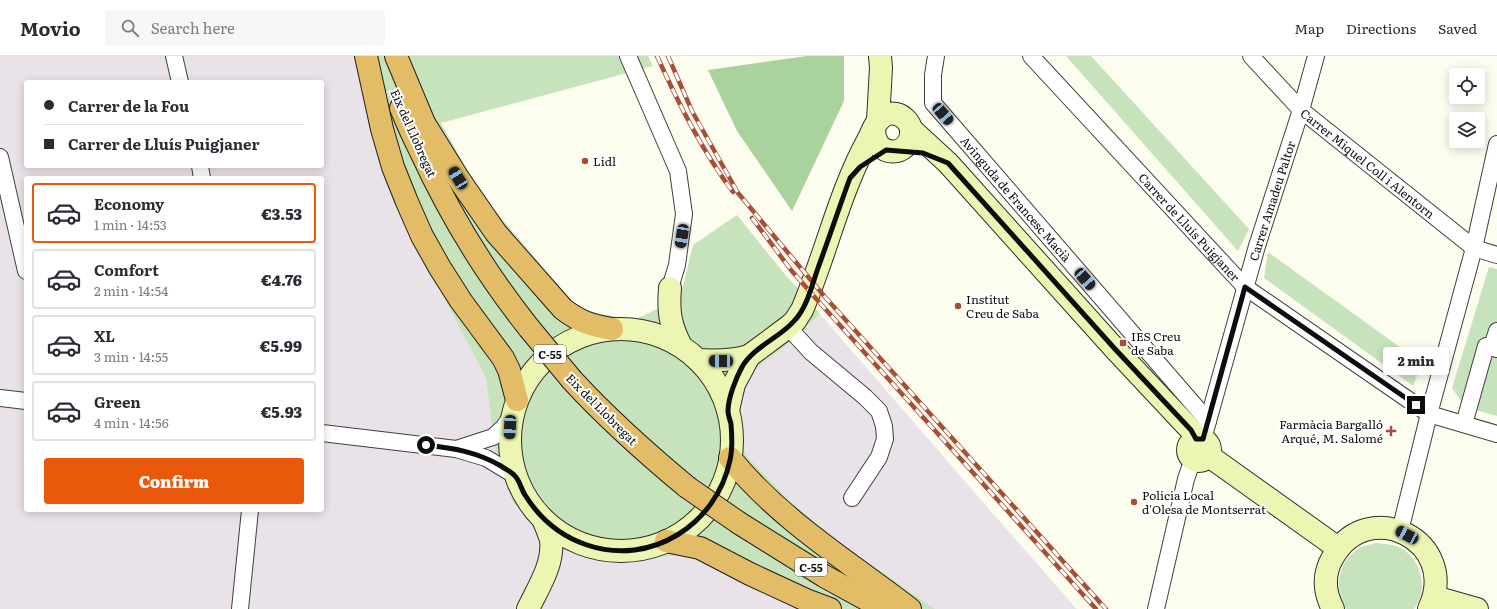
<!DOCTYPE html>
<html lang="en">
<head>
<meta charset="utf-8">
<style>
  body { margin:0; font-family:Literata,serif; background:#f7f7f7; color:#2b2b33; height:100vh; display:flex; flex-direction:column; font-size:15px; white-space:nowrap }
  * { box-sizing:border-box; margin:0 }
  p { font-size:13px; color:#7c7c81 }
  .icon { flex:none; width:22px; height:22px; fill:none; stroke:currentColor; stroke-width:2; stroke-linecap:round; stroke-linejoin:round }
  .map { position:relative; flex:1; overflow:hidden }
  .panel { position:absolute; left:24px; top:120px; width:300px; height:336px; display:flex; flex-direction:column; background:#fff; border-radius:4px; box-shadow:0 2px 10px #0003 }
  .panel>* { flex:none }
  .top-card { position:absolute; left:24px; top:24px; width:300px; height:88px; border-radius:4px; box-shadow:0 2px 10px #0003; display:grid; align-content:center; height:88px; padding:0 20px; background:#fff }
  .controls { position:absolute; left:1449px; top:12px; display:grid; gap:8px }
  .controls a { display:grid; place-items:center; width:36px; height:36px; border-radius:4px; background:#fff; box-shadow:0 2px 10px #0003; font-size:20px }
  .end { position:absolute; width:18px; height:18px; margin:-9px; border:5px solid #0d0d0d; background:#fff; box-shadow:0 0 0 2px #fff }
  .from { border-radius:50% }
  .bubble { position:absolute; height:28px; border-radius:4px; background:#fff; box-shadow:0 2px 10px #0003; font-size:13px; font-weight:800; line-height:28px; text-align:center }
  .car { position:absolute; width:12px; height:24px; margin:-12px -6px; border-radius:5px; box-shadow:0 0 3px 1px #0007; background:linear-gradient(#222 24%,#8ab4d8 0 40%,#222 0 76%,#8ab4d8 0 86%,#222 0) }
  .top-card b { display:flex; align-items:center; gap:14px; height:38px; font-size:15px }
  .top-card b+b { border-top:1px solid #e1e1e2 }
  .top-card i { width:10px; height:10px; background:#2b2b33 }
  ul { padding:7px 0 0; list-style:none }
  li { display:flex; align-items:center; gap:12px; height:60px; margin:0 8px 6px; padding:0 12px; border:2px solid #e1e1e2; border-radius:4px }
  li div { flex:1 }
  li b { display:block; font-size:15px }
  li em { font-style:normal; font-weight:800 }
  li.on { border-color:#ea580c }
  li>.icon { width:36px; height:36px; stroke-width:1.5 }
  .action { display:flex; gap:8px; margin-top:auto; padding:8px 20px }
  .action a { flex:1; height:46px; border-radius:4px; background:#ea580c; color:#fff; font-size:16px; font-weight:800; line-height:46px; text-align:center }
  header { display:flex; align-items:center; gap:24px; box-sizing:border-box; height:56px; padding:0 20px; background:#fff; border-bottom:1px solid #e1e1e2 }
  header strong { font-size:19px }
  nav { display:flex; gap:22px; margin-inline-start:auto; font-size:14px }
  .search { width:280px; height:36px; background:#f7f7f7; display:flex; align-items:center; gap:10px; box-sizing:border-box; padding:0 14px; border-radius:4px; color:#7c7c81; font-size:15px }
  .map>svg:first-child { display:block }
  .industrial { fill:#eae2e9; fill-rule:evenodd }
  .green { fill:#c7e3bc }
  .forest { fill:#a9d29d }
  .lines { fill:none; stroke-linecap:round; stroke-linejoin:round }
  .street-casing { stroke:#404040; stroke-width:18 }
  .secondary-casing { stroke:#2f2f2f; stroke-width:24 }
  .highway-casing { stroke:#1e1e1e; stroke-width:24 }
  .street { stroke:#fff; stroke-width:16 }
  .secondary { stroke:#ecf5b1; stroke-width:22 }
  .highway { stroke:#e2bc67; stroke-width:22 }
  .rail-casing { stroke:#ab4c36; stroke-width:4.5 }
  .rail { stroke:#fff; stroke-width:3; stroke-dasharray:9; stroke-linecap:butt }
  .highway-bridge-casing { stroke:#1e1e1e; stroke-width:24; stroke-linecap:butt }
  .highway-bridge { stroke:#e2bc67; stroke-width:22 }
  .route { stroke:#0d0d0d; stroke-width:5 }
  .poi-dot { fill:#ab4c36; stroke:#fff; stroke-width:1.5 }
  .labels { text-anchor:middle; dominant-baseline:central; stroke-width:4; stroke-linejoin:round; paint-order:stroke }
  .shield { fill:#fff; stroke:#565656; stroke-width:1 }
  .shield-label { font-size:11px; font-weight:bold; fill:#0d0d0d }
  .street-label { font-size:12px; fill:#0d0d0d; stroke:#fff }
  .poi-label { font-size:12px; fill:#0d0d0d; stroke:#fff; text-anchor:start }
</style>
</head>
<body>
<header>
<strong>Movio</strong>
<div class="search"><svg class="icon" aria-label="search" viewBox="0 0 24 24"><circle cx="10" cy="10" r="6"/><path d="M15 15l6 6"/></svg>Search here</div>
<nav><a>Map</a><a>Directions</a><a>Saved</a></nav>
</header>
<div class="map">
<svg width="1497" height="553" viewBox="0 0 1497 553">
  <rect width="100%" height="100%" fill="#fcfdee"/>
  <g class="industrial">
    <path d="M0,0h356l49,168 81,154 9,75 104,107 99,-5 115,54h-813zM26,26h296v84h-296zM26,122h296v332h-296z"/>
    <path d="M820,258l175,202 82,93h-142l-102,-71 -48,-42 -40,-42 -5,-51 13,-33 29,-21z"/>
  </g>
  <g class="green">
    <path d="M356,0h292l5,10 -212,57 39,70 101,119 55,7 44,-21 13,-53 44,-30 50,62 12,12 21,25 -38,35 -29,21 -13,33 5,51 40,42 48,42 102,71h-122l-115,-54 -99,5 -41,-14 -45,-44 -18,-49 -9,-75 -81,-154z"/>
    <path d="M1066,0h25l158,173 -11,22z"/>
    <path d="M1268,196l154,111 -9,23 -149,-108z"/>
    <path d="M1489,211l8,2v147l-32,-9 -13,-19z"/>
    <path d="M1376,487c9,1 17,1 25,5 21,12 28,42 13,61h-68c-14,-21 -7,-53 18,-63 4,-1 8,-2 12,-3z"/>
  </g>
  <path class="forest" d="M807,0h37v45l-52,110 -55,-80 -29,-61z"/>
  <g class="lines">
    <g class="street-casing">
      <g id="street">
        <path d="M174,0l6,26"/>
        <path d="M628,0l50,115 6,43 -7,51 -7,23"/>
        <path id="s1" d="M936,0l-3,19v28l275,318"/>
        <path id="s2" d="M1031,0l214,231 184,127 68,20"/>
        <path id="s3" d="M1251,0l50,54 173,138 23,7"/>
        <path d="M0,101l26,114"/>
        <path d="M200,110l2,12"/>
        <path d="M788,271l23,25 54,45 14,14 5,15 1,13 -6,18 -27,41"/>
        <path d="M1492,291l5,-16"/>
        <path d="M0,342l26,3"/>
        <path d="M1464,368l22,-78 11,3"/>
        <path d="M322,377l134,16 30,9 30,18"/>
        <path id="s4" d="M1203,383l54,-193 44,-136 15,-54"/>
        <path d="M456,393l37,-12 10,-9 10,-14"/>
        <path d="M1400,475l29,-117 45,-166 23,-104"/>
        <path d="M240,553l10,-99"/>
        <path d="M1156,553l30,-130 7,-20"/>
      </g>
    </g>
    <g class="secondary-casing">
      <g id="secondary">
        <path d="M878,64l3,-52 -1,-12"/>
        <path d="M911,73l37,34 167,186 76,81 5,9"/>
        <path d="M670,232c-2,23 0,37 11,58"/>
        <circle cx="621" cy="384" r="111"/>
        <path d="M698,304c18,1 34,1 51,-4"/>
        <path d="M728,354l6,-26 15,-28 39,-29 7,-6 7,-11c24,-56 37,-117 66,-170 4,-7 6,-16 12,-21 6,-7 17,-7 24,-1 5,4 8,10 7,16 -2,23 -36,25 -37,-4"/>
        <circle cx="1199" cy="394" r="11"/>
        <path d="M1209,400l129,92"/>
        <path d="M1435,541l42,12"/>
        <path d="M528,553c10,-21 26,-45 23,-69 -2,-7 -5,-14 -8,-21"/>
        <path d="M1333,553c-9,-17 -10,-35 0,-52 35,-62 128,-16 96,52"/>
      </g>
    </g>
    <g class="highway-casing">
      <g id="highway">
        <path d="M366,0l16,73 11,38 14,35 15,34 18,32 21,33 42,57 6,12 8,30"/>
        <path d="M396,0l28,67 34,55 38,55 67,76c17,13 27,16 49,20"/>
        <path d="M401,52c6,15 13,30 20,44 29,63 65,122 108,176"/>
        <path d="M572,324c35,38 74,73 115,107"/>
        <path d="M730,402c50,62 118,103 180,151"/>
        <path d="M739,467l85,53 60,33"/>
        <path d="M666,485l34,7 50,26 56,26 24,9"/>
      </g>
    </g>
    <use href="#street" class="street"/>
    <use href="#secondary" class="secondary"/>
    <use href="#highway" class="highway"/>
    <g class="rail-casing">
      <g id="rail">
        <path d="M657,0c21,46 45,95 76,136"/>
        <path d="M668,0l24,55 46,82 87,104 281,312"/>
        <path d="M752,162l39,52 28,32 277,307"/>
      </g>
    </g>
    <use href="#rail" class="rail"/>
    <g class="highway-bridge-casing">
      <g id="highway-bridge">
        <path d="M529,272l43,52"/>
        <path d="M687,431l52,36"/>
      </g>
    </g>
    <use href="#highway-bridge" class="highway-bridge"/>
  </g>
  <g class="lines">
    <path class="route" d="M426,389c27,3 51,7 75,21 4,3 11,6 14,10 5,5 6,13 10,19 15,24 35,41 62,50 64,22 130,-21 143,-85 3,-12 2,-24 1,-36 -1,-4 -3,-9 -3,-13 0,-13 8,-33 14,-44 12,-21 38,-29 53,-47 12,-13 17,-35 23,-52 11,-30 21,-60 32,-90l10,-11 26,-17 37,3 25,10 167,186 76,81 5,9h7l42,-152 171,118"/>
  </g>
  <g class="poi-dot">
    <circle cx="585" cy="105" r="4"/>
    <circle cx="958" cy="250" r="4"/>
    <rect x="1119" y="283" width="8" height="8" rx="2"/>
    <path d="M1389 369h4v4h4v4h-4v4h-4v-4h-4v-4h4z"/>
    <circle cx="1134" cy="446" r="4"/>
  </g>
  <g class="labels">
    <g class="shield">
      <rect x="534" y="289" width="32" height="18" rx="3"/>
      <rect x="795" y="502" width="32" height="18" rx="3"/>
    </g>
    <g class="shield-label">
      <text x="550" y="298">C-55</text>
      <text x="811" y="511">C-55</text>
    </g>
    <g class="street-label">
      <text transform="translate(414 77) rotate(66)">Eix del Llobregat</text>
      <text stroke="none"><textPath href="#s3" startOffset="159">Carrer Miquel Coll i Alentorn</textPath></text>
      <text stroke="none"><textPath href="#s1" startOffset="174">Avinguda de Francesc Macià</textPath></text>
      <text stroke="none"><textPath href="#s4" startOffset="248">Carrer Amadeu Paltor</textPath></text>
      <text stroke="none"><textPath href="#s2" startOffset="233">Carrer de Lluís Puigjaner</textPath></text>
      <text transform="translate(602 353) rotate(45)">Eix del Llobregat</text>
    </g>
    <g class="poi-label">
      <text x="593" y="105">Lidl</text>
      <text x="966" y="243">Institut<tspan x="966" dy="14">Creu de Saba</tspan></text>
      <text x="1131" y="280">IES Creu<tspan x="1131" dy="14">de Saba</tspan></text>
      <text x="1383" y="368" text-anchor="end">Farmàcia Bargalló<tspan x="1383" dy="14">Arqué, M. Salomé</tspan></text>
      <text x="1142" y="439">Policia Local<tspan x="1142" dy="14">d'Olesa de Montserrat</tspan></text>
    </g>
  </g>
</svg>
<div class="controls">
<a><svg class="icon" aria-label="locate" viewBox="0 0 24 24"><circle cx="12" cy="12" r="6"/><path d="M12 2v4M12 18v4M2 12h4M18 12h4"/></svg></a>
<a><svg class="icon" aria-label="layers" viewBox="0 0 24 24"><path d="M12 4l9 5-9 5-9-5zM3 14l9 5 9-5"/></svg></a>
</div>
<i class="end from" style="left:426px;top:389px"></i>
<i class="end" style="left:1416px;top:349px"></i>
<div class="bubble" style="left:1383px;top:291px;width:66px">2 min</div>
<i class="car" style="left:943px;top:58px;rotate:139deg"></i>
<i class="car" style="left:458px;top:122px;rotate:329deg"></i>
<i class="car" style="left:682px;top:180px;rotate:189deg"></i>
<i class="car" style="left:1085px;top:223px;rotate:139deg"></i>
<i class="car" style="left:721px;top:305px;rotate:271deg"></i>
<i class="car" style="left:510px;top:371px;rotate:183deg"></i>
<i class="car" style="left:1407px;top:479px;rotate:298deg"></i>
<div class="top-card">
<b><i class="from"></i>Carrer de la Fou</b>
<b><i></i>Carrer de Lluís Puigjaner</b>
</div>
<section class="panel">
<ul>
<li class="on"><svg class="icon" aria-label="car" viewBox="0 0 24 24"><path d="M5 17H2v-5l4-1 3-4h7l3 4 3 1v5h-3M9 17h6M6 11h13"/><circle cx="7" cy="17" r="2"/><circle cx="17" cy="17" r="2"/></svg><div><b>Economy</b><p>1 min · 14:53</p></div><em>€3.53</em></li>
<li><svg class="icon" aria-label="car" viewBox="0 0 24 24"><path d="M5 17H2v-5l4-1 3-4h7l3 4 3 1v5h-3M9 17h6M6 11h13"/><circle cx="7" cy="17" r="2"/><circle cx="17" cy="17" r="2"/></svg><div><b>Comfort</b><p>2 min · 14:54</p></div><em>€4.76</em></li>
<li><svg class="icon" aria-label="car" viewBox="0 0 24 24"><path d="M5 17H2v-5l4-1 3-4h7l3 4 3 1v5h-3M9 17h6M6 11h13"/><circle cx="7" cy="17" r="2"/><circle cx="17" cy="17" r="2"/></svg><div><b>XL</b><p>3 min · 14:55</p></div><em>€5.99</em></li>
<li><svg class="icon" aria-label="car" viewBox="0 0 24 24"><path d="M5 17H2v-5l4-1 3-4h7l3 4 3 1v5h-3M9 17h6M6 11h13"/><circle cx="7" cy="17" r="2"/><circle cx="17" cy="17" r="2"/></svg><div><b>Green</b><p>4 min · 14:56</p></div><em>€5.93</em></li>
</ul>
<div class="action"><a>Confirm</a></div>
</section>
</div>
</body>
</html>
